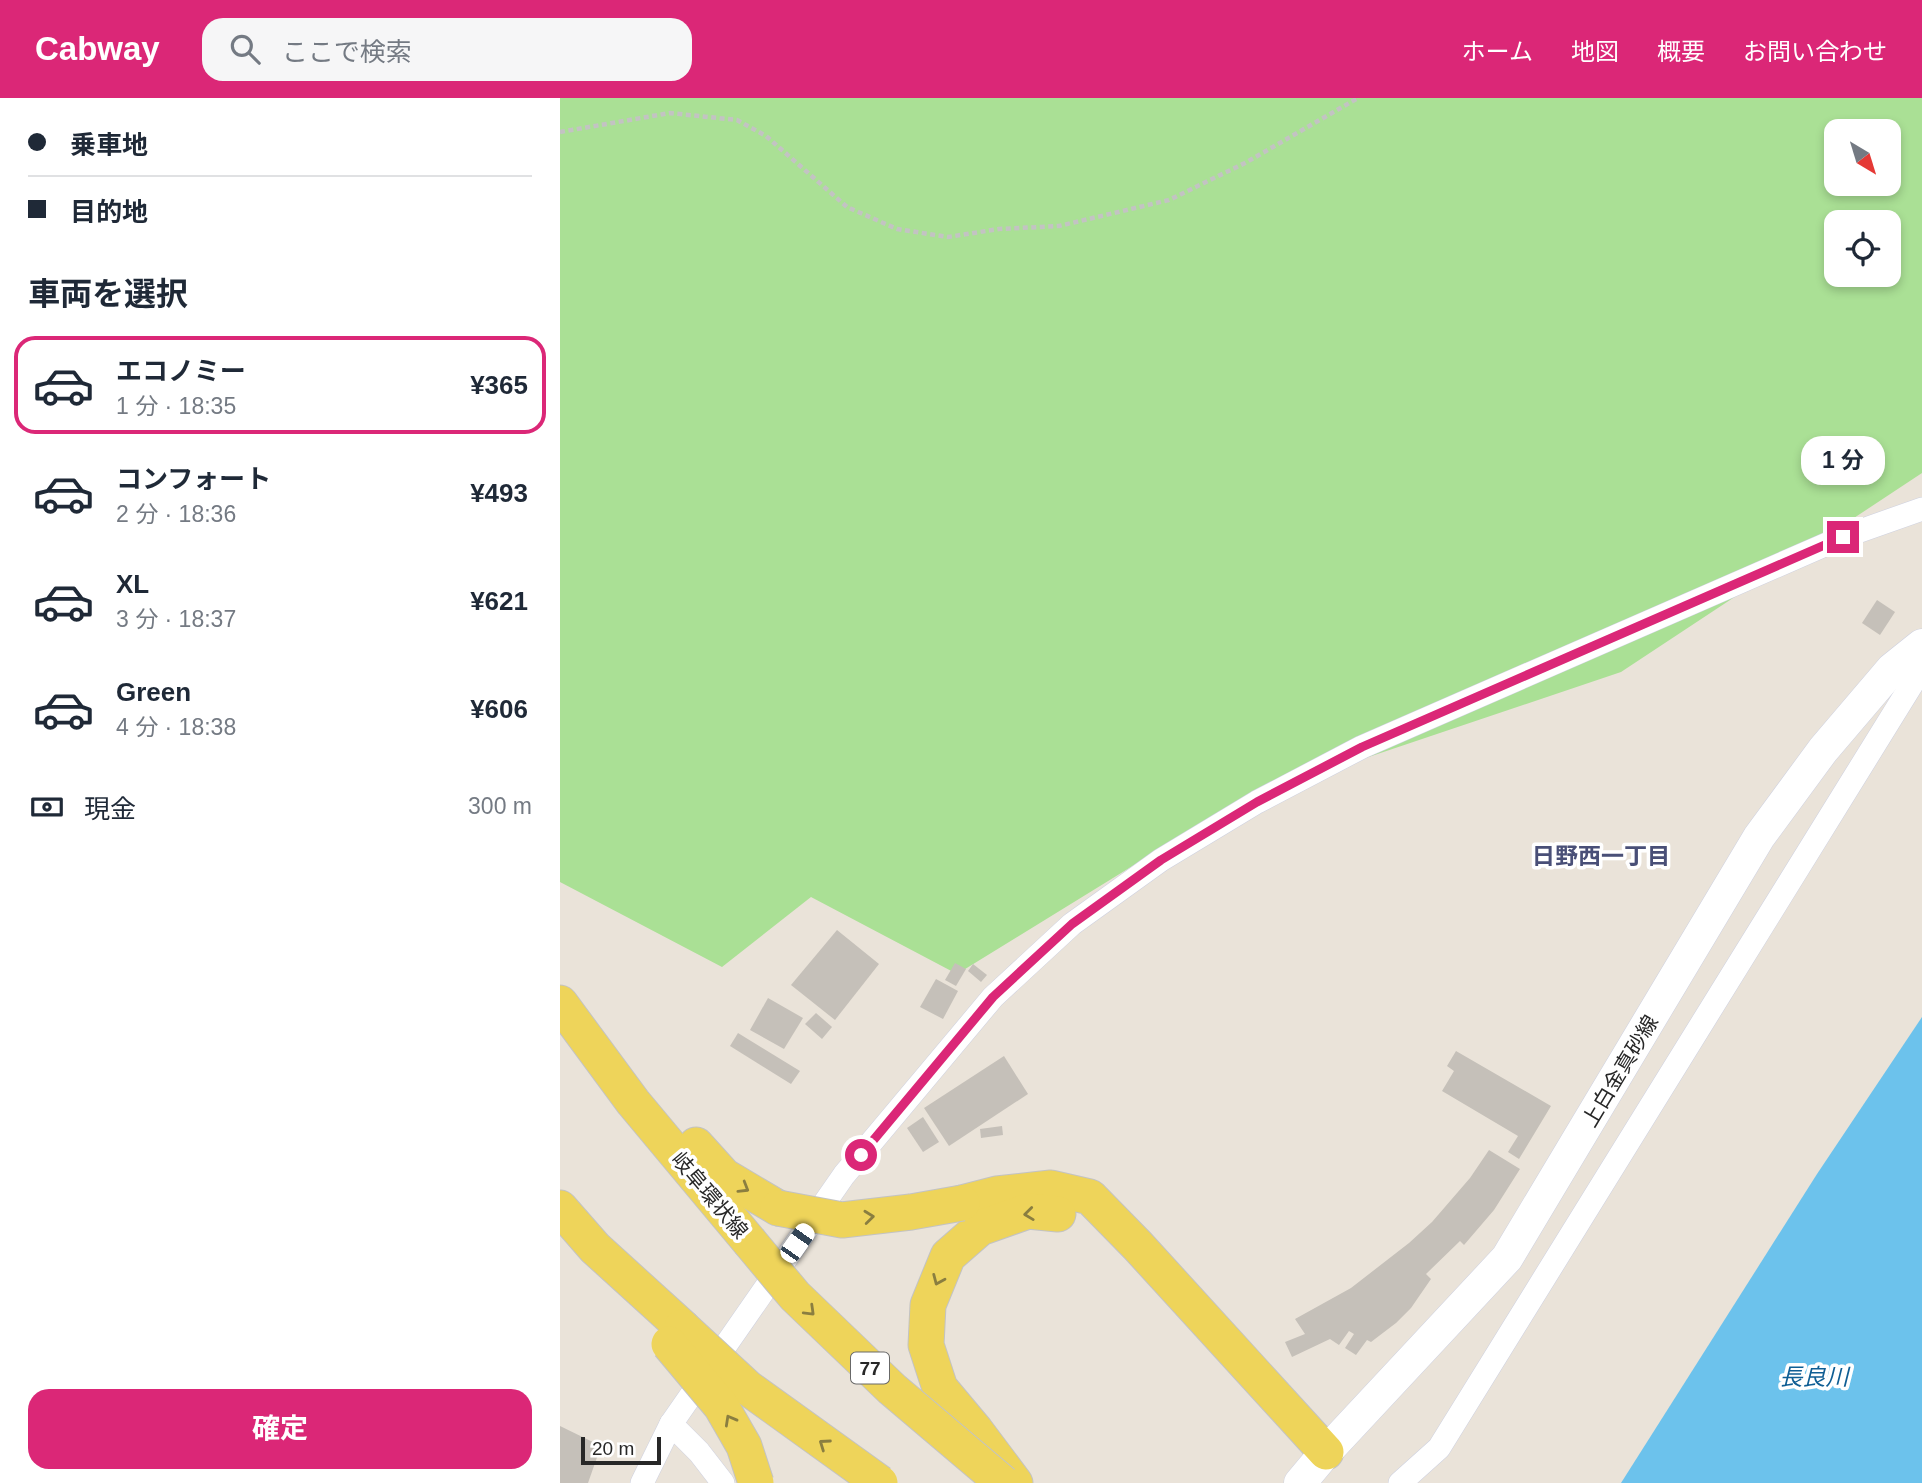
<!DOCTYPE html>
<html lang="ja">
<head>
<meta charset="utf-8">
<style>
  body { margin:0; font-family:Arial,"Noto Sans JP",sans-serif; background:#f6f6f7; color:#1f2937; height:100vh; display:flex; flex-direction:column; font-size:26px; white-space:nowrap }
  * { box-sizing:border-box; margin:0 }
  p { font-size:23px; color:#747a83 }
  .icon { flex:none; width:38px; height:38px; fill:none; stroke:currentColor; stroke-width:2; stroke-linecap:round; stroke-linejoin:round }
  .map { position:relative; flex:1; overflow:hidden }
  .panel { display:flex; flex-direction:column; background:#fff; width:560px }
  .panel>* { flex:none }
  .hud { display:grid; align-content:center; height:154px; padding:0 28px; background:#fff }
  .needle { width:46px; rotate:142deg }
  .tools { position:absolute; left:1264px; top:21px; display:grid; gap:14px }
  .tools a { display:grid; place-items:center; width:77px; height:77px; border-radius:14px; background:#fff; box-shadow:0 4px 10px #0003; font-size:35px }
  .scale { position:absolute; left:21px; bottom:18px; width:80px; box-sizing:border-box; padding-left:7px; border:4px solid #272727; border-top:0; font-size:19px; line-height:24px; white-space:nowrap; color:#272727; -webkit-text-stroke:5px #fff; paint-order:stroke }
  .end { position:absolute; width:32px; height:32px; margin:-16px; border:9px solid #db2777; background:#fff; box-shadow:0 0 0 4px #fff }
  .from { border-radius:50% }
  .bubble { position:absolute; height:49px; border-radius:21px; background:#fff; box-shadow:0 4px 10px #0003; font-size:23px; font-weight:700; line-height:49px; text-align:center }
  .car { position:absolute; width:21px; height:42px; margin:-21px -10px; border-radius:9px; box-shadow:0 0 5px 2px #0007; background:linear-gradient(#fff 24%,#345 0 40%,#fff 0 76%,#345 0 86%,#fff 0) }
  .hud b { display:flex; align-items:center; gap:24px; height:66px; font-size:26px }
  .hud b+b { border-top:2px solid #e0e1e3 }
  .hud i { width:18px; height:18px; background:#1f2937 }
  ul { padding:0; list-style:none }
  li { display:flex; align-items:center; gap:21px; height:98px; margin:0 14px 10px; padding:0 14px; border:4px solid transparent; border-radius:21px }
  li div { flex:1 }
  li b { display:block; font-size:26px }
  li em { font-style:normal; font-weight:700 }
  li.current { border-color:#db2777 }
  li>.icon { width:63px; height:63px; stroke-width:1.5 }
  h2 { padding:0 28px; font-size:32px; line-height:84px }
  .pay { display:flex; align-items:center; gap:18px; height:77px; padding:0 28px; font-size:26px }
  .pay p { margin-inline-start:auto }
  .action { display:flex; gap:14px; margin-top:auto; padding:14px 28px }
  .action a { flex:1; height:80px; border-radius:21px; background:#db2777; color:#fff; font-size:28px; font-weight:700; line-height:80px; text-align:center }
  header { display:flex; align-items:center; gap:42px; box-sizing:border-box; height:98px; padding:0 35px; background:#db2777; color:#fff }
  header strong { font-size:33px }
  nav { display:flex; gap:38px; margin-inline-start:auto; font-size:24px }
  .search { width:490px; height:63px; background:#f6f6f7; display:flex; align-items:center; gap:18px; box-sizing:border-box; padding:0 24px; border-radius:21px; color:#747a83; font-size:26px }
  main { display:flex; flex:1; min-height:0 }
  .map>svg:first-child { display:block }
  .green { fill:#aae095; fill-rule:evenodd }
  .water { fill:#6cc2ec }
  .building { fill:#c5c0b9 }
  .lines { fill:none; stroke-linecap:round; stroke-linejoin:round }
  .street-casing { stroke:#ced1e0; stroke-width:24 }
  .secondary-casing { stroke:#ced1e0; stroke-width:33 }
  .primary-casing { stroke:#c3c3c3; stroke-width:37 }
  .path { stroke:#c3c3c3; stroke-width:4.5; stroke-dasharray:5 3.5; stroke-linecap:butt }
  .street { stroke:#fff; stroke-width:23 }
  .secondary { stroke:#fff; stroke-width:32 }
  .primary { stroke:#eed45a; stroke-width:35 }
  .primary-bridge-casing { stroke:#c3c3c3; stroke-width:37; stroke-linecap:butt }
  .primary-bridge { stroke:#eed45a; stroke-width:35 }
  .oneway { stroke:#8a7e40 }
  .route { stroke:#db2777; stroke-width:9 }
  .labels { text-anchor:middle; dominant-baseline:central; stroke-width:7; stroke-linejoin:round; paint-order:stroke }
  .shield { fill:#fff; stroke:#686868; stroke-width:2 }
  .shield-label { font-size:19px; font-weight:bold; fill:#272727 }
  .street-label { font-size:21px; fill:#272727; stroke:#fff }
  .neighbourhood-label { font-size:23px; font-weight:bold; fill:#494f77; stroke:#fff }
  .water-label { font-size:23px; font-style:italic; fill:#0f5e94; stroke:#fff }
</style>
</head>
<body>
<header>
<strong>Cabway</strong>
<div class="search"><svg class="icon" aria-label="search" viewBox="0 0 24 24"><circle cx="10" cy="10" r="6"/><path d="M15 15l6 6"/></svg>ここで検索</div>
<nav><a>ホーム</a><a>地図</a><a>概要</a><a>お問い合わせ</a></nav>
</header>
<main>
<section class="panel">
<div class="hud">
<b><i class="from"></i>乗車地</b>
<b><i></i>目的地</b>
</div>
<h2>車両を選択</h2>
<ul>
<li class="current"><svg class="icon" aria-label="car" viewBox="0 0 24 24"><path d="M5 17H2v-5l4-1 3-4h7l3 4 3 1v5h-3M9 17h6M6 11h13"/><circle cx="7" cy="17" r="2"/><circle cx="17" cy="17" r="2"/></svg><div><b>エコノミー</b><p>1 分 · 18:35</p></div><em>¥365</em></li>
<li><svg class="icon" aria-label="car" viewBox="0 0 24 24"><path d="M5 17H2v-5l4-1 3-4h7l3 4 3 1v5h-3M9 17h6M6 11h13"/><circle cx="7" cy="17" r="2"/><circle cx="17" cy="17" r="2"/></svg><div><b>コンフォート</b><p>2 分 · 18:36</p></div><em>¥493</em></li>
<li><svg class="icon" aria-label="car" viewBox="0 0 24 24"><path d="M5 17H2v-5l4-1 3-4h7l3 4 3 1v5h-3M9 17h6M6 11h13"/><circle cx="7" cy="17" r="2"/><circle cx="17" cy="17" r="2"/></svg><div><b>XL</b><p>3 分 · 18:37</p></div><em>¥621</em></li>
<li><svg class="icon" aria-label="car" viewBox="0 0 24 24"><path d="M5 17H2v-5l4-1 3-4h7l3 4 3 1v5h-3M9 17h6M6 11h13"/><circle cx="7" cy="17" r="2"/><circle cx="17" cy="17" r="2"/></svg><div><b>Green</b><p>4 分 · 18:38</p></div><em>¥606</em></li>
</ul>
<div class="pay"><svg class="icon" aria-label="cash" viewBox="0 0 24 24"><path d="M3 7h18v10H3z"/><circle cx="12" cy="12" r="2"/></svg>現金<p>300 m</p></div>
<div class="action"><a>確定</a></div>
</section>
<div class="map">
<svg width="1362" height="1385" viewBox="0 0 1362 1385">
  <rect width="100%" height="100%" fill="#eae3d9"/>
  <path class="green" d="M0,0h1362v375l-301,199 -383,129 -281,173 -146,-77 -89,70 -162,-85zM1276,33h52v53h-52zM1276,124h52v53h-52z"/>
  <path class="water" d="M1362,919v466h-301l196,-309z"/>
  <g class="building">
    <path d="M1317,502l18,12 -15,23 -18,-12z"/>
    <path d="M277,832l42,34 -44,56 -44,-35z"/>
    <path d="M395,865l11,6 -10,17 -11,-6z"/>
    <path d="M413,866l14,11 -6,7 -13,-11z"/>
    <path d="M376,881l22,12 -15,28 -23,-12z"/>
    <path d="M208,900l35,20 -19,31 -34,-19z"/>
    <path d="M256,915l16,14 -10,12 -17,-15z"/>
    <path d="M178,935l62,38 -9,13 -61,-38z"/>
    <path d="M896,953l95,55 -32,53 -11,-7 10,-16 -76,-45 12,-20 -7,-5z"/>
    <path d="M444,958l24,38 -79,52 -25,-38z"/>
    <path d="M363,1019l16,25 -16,10 -16,-24z"/>
    <path d="M442,1028l1,9 -22,3 -1,-9z"/>
    <path d="M929,1052l31,19 -26,41 -30,35 -4,-4 -34,33 5,5 -20,29 -15,15 -25,19 -4,-2 -11,15 -11,-7 9,-14 -5,-3 -10,14 -9,-6 -38,18 -7,-15 20,-8 -10,-15 56,-31 58,-45 23,-21 38,-44z"/>
    <path d="M0,1328l41,20 -13,37h-28z"/>
  </g>
  <g class="lines">
    <g class="street-casing">
      <g id="street">
        <path d="M111,1326l173,-249 149,-178 79,-73 89,-64 96,-58 105,-55 481,-210 79,-28"/>
        <path d="M82,1385l29,-59 28,28 24,31"/>
        <path d="M840,1385l39,-35 483,-780"/>
      </g>
    </g>
    <g class="secondary-casing">
      <path id="secondary" d="M740,1385l26,-31 181,-194 252,-421 64,-87 69,-81 30,-24"/>
    </g>
    <g class="primary-casing">
      <g id="primary">
        <path d="M0,905l73,99 116,139"/>
        <path d="M136,1047l28,31 54,32"/>
        <path d="M402,1105l35,-9 54,-6 39,9 48,49 188,206"/>
        <path d="M0,1110l35,40 87,79"/>
        <path d="M455,1385l-39,-52 -36,-43 -14,-43 2,-40 20,-49 32,-28 48,-17 30,3"/>
      </g>
    </g>
    <path class="path" d="M0,34l110,-19 67,7 29,16 81,71 50,22 51,8 51,-8 60,-3 110,-26 76,-37 113,-65"/>
    <use href="#street" class="street"/>
    <use href="#secondary" class="secondary"/>
    <use href="#primary" class="primary"/>
    <g class="primary-bridge-casing">
      <g id="primary-bridge">
        <path d="M218,1110l64,12 69,-8 51,-9"/>
        <path d="M189,1143l46,55 97,93 111,94"/>
        <path d="M122,1229l66,61 132,95"/>
        <path d="M109,1246l52,62 23,40 12,37"/>
      </g>
    </g>
    <use href="#primary-bridge" class="primary-bridge"/>
  </g>
  <defs><path id="oneway-chevron" d="M-2-3.5L2.5 0L-2 3.5" fill="none" stroke-width="1.6" stroke-linecap="round" stroke-linejoin="round" transform="scale(1.75)"/></defs>
  <g class="oneway">
    <use href="#oneway-chevron" transform="translate(184 1090) rotate(31)"/>
    <use href="#oneway-chevron" transform="translate(469 1116) rotate(173)"/>
    <use href="#oneway-chevron" transform="translate(309 1119) rotate(-6)"/>
    <use href="#oneway-chevron" transform="translate(378 1182) rotate(113)"/>
    <use href="#oneway-chevron" transform="translate(250 1213) rotate(44)"/>
    <use href="#oneway-chevron" transform="translate(170 1322) rotate(-119)"/>
    <use href="#oneway-chevron" transform="translate(264 1346) rotate(-145)"/>
  </g>
  <g class="lines">
    <path class="route" d="M301,1057l132,-158 79,-73 89,-64 96,-58 105,-55 481,-210"/>
  </g>
  <g class="labels">
    <rect class="shield" x="291" y="1254.5" width="38" height="31" rx="5"/>
    <g class="shield-label">
      <text x="310" y="1270">77</text>
    </g>
    <g class="street-label">
      <text transform="translate(1060 973) rotate(-59)">上白金真砂線</text>
      <text transform="translate(150 1097) rotate(50)">岐阜環状線</text>
    </g>
    <g class="neighbourhood-label">
      <text x="1041" y="758">日野西一丁目</text>
    </g>
    <g class="water-label">
      <text x="1254" y="1279">長良川</text>
    </g>
  </g>
</svg>
<div class="tools">
<a><svg class="needle" viewBox="-14 -14 28 28"><path d="M0-13l5 13h-10z" fill="#e53935"/><path d="M0 13l5-13h-10z" fill="#747a83"/></svg></a>
<a><svg class="icon" aria-label="locate" viewBox="0 0 24 24"><circle cx="12" cy="12" r="6"/><path d="M12 2v4M12 18v4M2 12h4M18 12h4"/></svg></a>
</div>
<div class="scale">20 m</div>
<i class="end from" style="left:301px;top:1057px"></i>
<i class="end" style="left:1283px;top:439px"></i>
<div class="bubble" style="left:1241px;top:338px;width:84px">1 分</div>
<i class="car" style="left:237px;top:1145px;rotate:35deg"></i>
</div>
</main>
</body>
</html>
